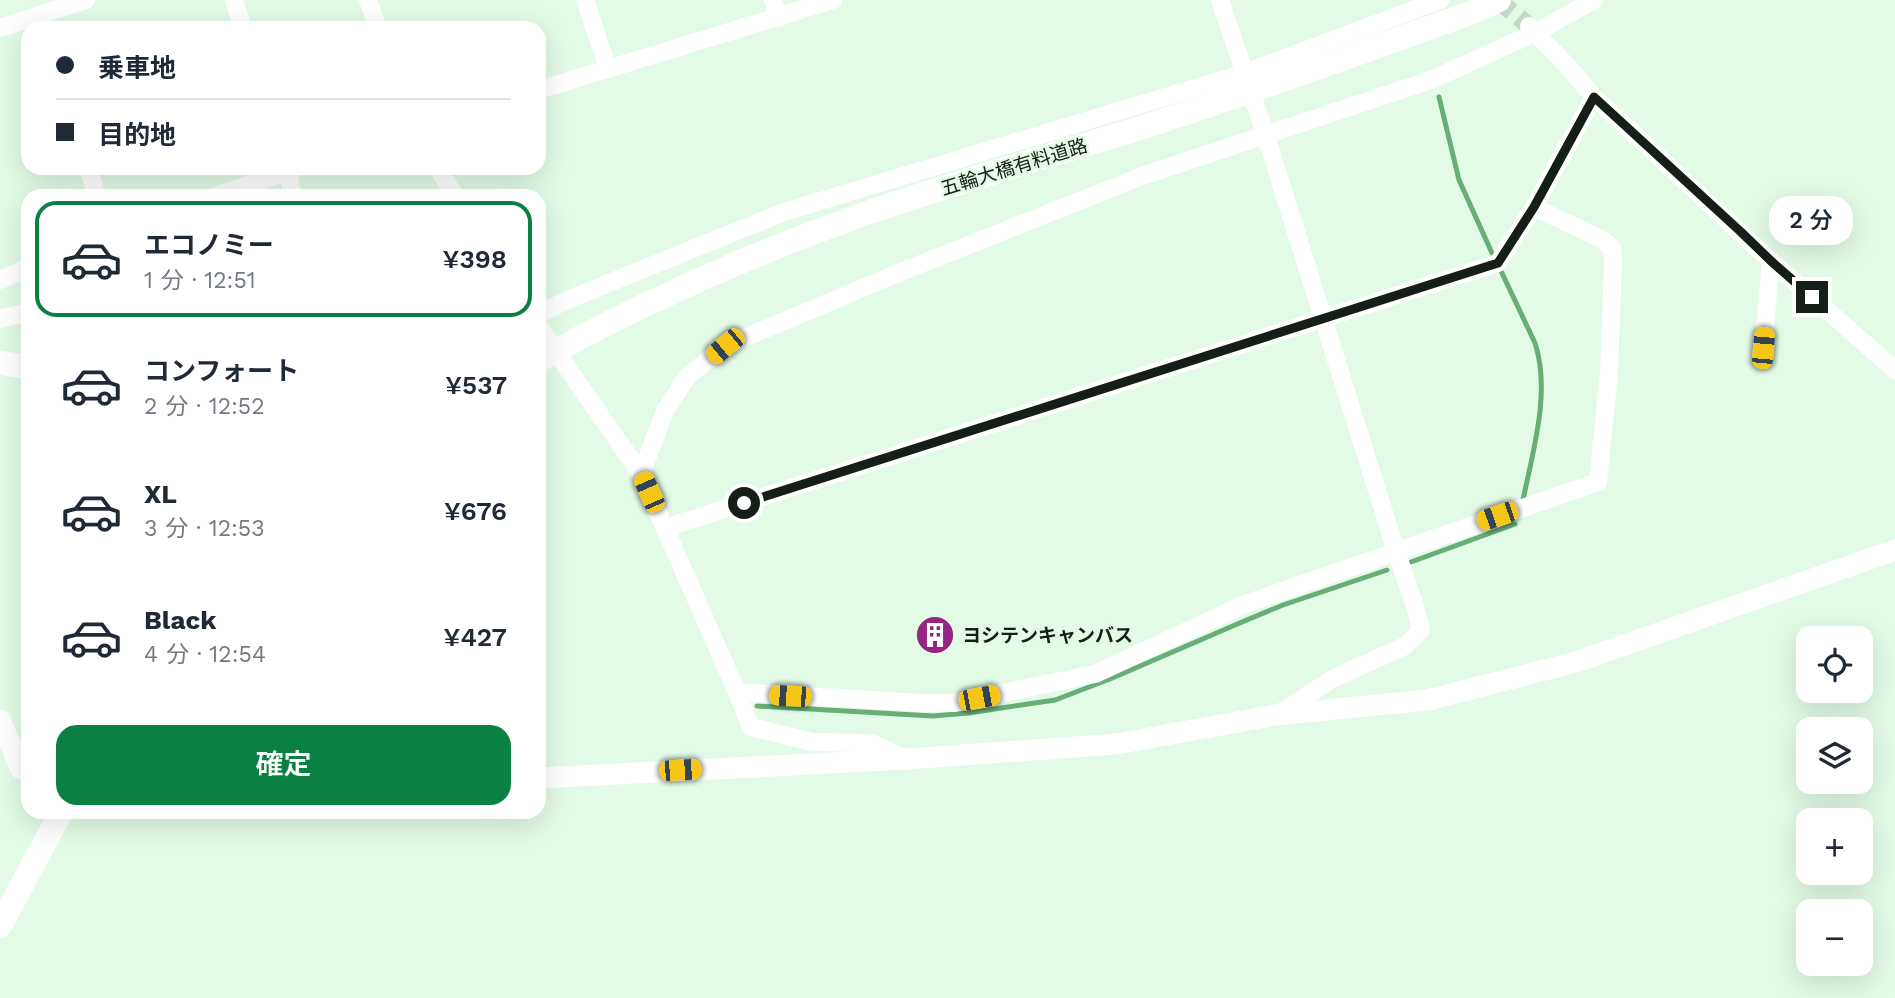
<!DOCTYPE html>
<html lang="ja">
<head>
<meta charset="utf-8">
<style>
  body { margin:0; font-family:"Work Sans","Noto Sans JP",sans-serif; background:#f6f6f7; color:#1f2937; height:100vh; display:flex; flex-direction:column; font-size:26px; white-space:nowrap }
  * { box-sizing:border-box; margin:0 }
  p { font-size:23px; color:#747a83 }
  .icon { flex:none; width:38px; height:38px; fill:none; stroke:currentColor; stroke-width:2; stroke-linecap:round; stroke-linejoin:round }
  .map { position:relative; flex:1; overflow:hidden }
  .sheet { position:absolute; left:21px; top:189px; width:525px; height:630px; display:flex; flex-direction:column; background:#fff; border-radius:21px; box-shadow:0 7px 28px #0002 }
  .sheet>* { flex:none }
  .banner { position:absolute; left:21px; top:21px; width:525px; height:154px; border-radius:21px; box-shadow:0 7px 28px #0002; display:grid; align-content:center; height:154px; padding:0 35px; background:#fff }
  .controls { position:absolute; left:1796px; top:626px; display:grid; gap:14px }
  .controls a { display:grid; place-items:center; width:77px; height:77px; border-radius:14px; background:#fff; box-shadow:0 7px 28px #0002; font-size:35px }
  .end { position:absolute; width:32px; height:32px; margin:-16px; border:9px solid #151e17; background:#fff; box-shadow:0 0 0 4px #fff }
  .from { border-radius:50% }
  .bubble { position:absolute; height:49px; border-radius:21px; background:#fff; box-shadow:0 7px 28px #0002; font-size:23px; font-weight:600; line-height:49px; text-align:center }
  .car { position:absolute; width:21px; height:42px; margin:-21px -10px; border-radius:9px; box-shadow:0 0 5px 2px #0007; background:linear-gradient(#f5c518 24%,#345 0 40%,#f5c518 0 76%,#345 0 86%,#f5c518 0) }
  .banner b { display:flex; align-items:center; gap:24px; height:66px; font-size:26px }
  .banner b+b { border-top:2px solid #e0e1e3 }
  .banner i { width:18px; height:18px; background:#1f2937 }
  ul { padding:12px 0 0; list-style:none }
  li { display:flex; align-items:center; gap:21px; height:116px; margin:0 14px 10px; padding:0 21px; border:4px solid transparent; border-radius:21px }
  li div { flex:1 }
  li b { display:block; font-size:26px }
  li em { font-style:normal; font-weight:600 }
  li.selected { border-color:#0b8043 }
  li>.icon { width:63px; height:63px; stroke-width:1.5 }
  .primary-button { display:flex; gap:14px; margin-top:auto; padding:14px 35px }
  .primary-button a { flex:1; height:80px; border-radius:21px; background:#0b8043; color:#fff; font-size:28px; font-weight:600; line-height:80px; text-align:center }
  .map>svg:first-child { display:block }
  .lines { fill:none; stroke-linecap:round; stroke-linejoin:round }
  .stream { stroke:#67af76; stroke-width:5 }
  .minor-tunnel { stroke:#c3d9c7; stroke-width:18; stroke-dasharray:18 9; stroke-linecap:butt }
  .minor { stroke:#fff; stroke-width:18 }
  .tertiary { stroke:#fff; stroke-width:21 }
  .secondary { stroke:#fff; stroke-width:24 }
  .route { stroke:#151e17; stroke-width:9 }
  .labels { text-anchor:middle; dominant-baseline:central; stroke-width:5; stroke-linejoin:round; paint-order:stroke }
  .street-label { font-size:19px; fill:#151e17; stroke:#e2fae6 }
  .poi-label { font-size:19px; font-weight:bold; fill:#151e17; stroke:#e2fae6; text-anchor:start }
</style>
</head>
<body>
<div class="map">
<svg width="1895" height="998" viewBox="0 0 1895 998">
  <rect width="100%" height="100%" fill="#e2fae6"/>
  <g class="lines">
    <g class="stream">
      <path d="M1439,97l20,83 33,73"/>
      <path d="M1501,271l34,72c16,48 -2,108 -12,157"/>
      <path d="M1411,562l104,-38"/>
      <path d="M757,706l176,10 35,-3 87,-13 55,-21 132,-57 41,-17 104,-35"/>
    </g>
    <path class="minor-tunnel" d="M1498,0l31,26"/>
    <g class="minor">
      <path d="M234,0l9,28"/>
      <path d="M368,0l10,28"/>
      <path d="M585,0l23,69"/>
      <path d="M773,0l6,18"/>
      <path d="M1220,0l46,136 130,415 20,58 5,21 -16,16 -73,33 -55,36"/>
      <path d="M1529,26l41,43 24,28 177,164 124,109"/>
      <path d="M0,28l86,-28"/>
      <path d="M539,90l294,-90"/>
      <path d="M88,168l9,28"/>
      <path d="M285,168l9,28"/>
      <path d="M438,168l17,28"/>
      <path d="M216,196l81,-28"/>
      <path d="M0,280l28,-12"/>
      <path d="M539,314l28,-14 217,-88 461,-139 195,-73"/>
      <path d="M0,319l28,-7"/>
      <path d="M539,327l102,147 96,218 14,35 61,15 59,1 35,16"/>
      <path d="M1763,348l8,-87"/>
      <path d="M641,474l24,-63 22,-34 38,-31 178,-75 242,-96 286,-95 106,-48 57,-32"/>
      <path d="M665,528l833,-265 36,-56 60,-110"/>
      <path d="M737,692l186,11h31l141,-29 150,-70 353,-122 11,-109 4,-112 -1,-13 -9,-8 -69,-33"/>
    </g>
    <g class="tertiary">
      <path d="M0,720l21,49"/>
      <path d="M539,778l368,-19 209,-15 160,-29 152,-15 148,-38 319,-112"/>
    </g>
    <g class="secondary">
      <path d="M539,360c104,-58 215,-107 328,-147 90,-31 182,-57 273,-85 113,-36 224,-77 336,-117l23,-11"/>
      <path d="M0,363l28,4"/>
      <path d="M0,926l61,-114"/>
    </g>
  </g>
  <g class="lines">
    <path class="route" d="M744,503l754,-240 36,-56 60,-110 147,135 30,29 41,36"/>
  </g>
  <defs>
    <g id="building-disc" transform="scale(2.0125)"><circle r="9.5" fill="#962583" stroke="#e2fae6"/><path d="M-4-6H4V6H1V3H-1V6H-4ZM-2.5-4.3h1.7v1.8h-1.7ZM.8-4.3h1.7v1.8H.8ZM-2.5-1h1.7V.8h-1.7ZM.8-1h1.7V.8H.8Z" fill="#fff"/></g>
  </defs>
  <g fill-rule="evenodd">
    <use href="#building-disc" x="935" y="635"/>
  </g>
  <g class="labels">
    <g class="street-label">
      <text transform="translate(1014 167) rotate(-17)">五輪大橋有料道路</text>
    </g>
    <g class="poi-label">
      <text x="962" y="635">ヨシテンキャンバス</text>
    </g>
  </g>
</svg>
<div class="controls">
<a><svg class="icon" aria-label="locate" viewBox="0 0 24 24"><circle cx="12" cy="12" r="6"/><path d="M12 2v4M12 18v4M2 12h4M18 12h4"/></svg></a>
<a><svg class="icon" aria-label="layers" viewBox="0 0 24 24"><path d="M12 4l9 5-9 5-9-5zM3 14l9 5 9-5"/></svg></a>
<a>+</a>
<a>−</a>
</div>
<i class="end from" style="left:744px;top:503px"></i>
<i class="end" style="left:1812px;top:297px"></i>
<div class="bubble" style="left:1769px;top:196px;width:84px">2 分</div>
<i class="car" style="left:725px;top:346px;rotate:230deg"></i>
<i class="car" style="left:1763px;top:348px;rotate:5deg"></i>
<i class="car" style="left:649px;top:492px;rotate:336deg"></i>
<i class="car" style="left:1497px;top:516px;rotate:251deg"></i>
<i class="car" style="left:790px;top:696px;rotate:273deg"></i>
<i class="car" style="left:979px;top:698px;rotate:79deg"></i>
<i class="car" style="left:680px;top:770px;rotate:87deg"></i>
<div class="banner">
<b><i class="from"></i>乗車地</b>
<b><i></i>目的地</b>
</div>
<section class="sheet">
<ul>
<li class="selected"><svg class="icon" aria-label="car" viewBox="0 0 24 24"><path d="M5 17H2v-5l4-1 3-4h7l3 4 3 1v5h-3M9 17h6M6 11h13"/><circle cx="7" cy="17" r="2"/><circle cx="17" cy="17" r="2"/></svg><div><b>エコノミー</b><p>1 分 · 12:51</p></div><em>¥398</em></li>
<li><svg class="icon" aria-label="car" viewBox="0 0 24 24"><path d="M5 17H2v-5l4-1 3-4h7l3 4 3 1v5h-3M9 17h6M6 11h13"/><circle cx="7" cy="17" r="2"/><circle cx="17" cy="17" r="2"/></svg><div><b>コンフォート</b><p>2 分 · 12:52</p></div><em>¥537</em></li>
<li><svg class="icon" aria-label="car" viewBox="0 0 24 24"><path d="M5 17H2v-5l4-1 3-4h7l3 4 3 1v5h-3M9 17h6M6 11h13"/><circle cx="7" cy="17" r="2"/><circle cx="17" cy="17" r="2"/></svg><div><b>XL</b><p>3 分 · 12:53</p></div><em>¥676</em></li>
<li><svg class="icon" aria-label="car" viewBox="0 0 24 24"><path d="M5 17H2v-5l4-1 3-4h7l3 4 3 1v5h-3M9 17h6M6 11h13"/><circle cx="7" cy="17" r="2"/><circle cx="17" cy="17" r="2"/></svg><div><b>Black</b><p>4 分 · 12:54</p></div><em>¥427</em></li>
</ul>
<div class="primary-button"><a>確定</a></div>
</section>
</div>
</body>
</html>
